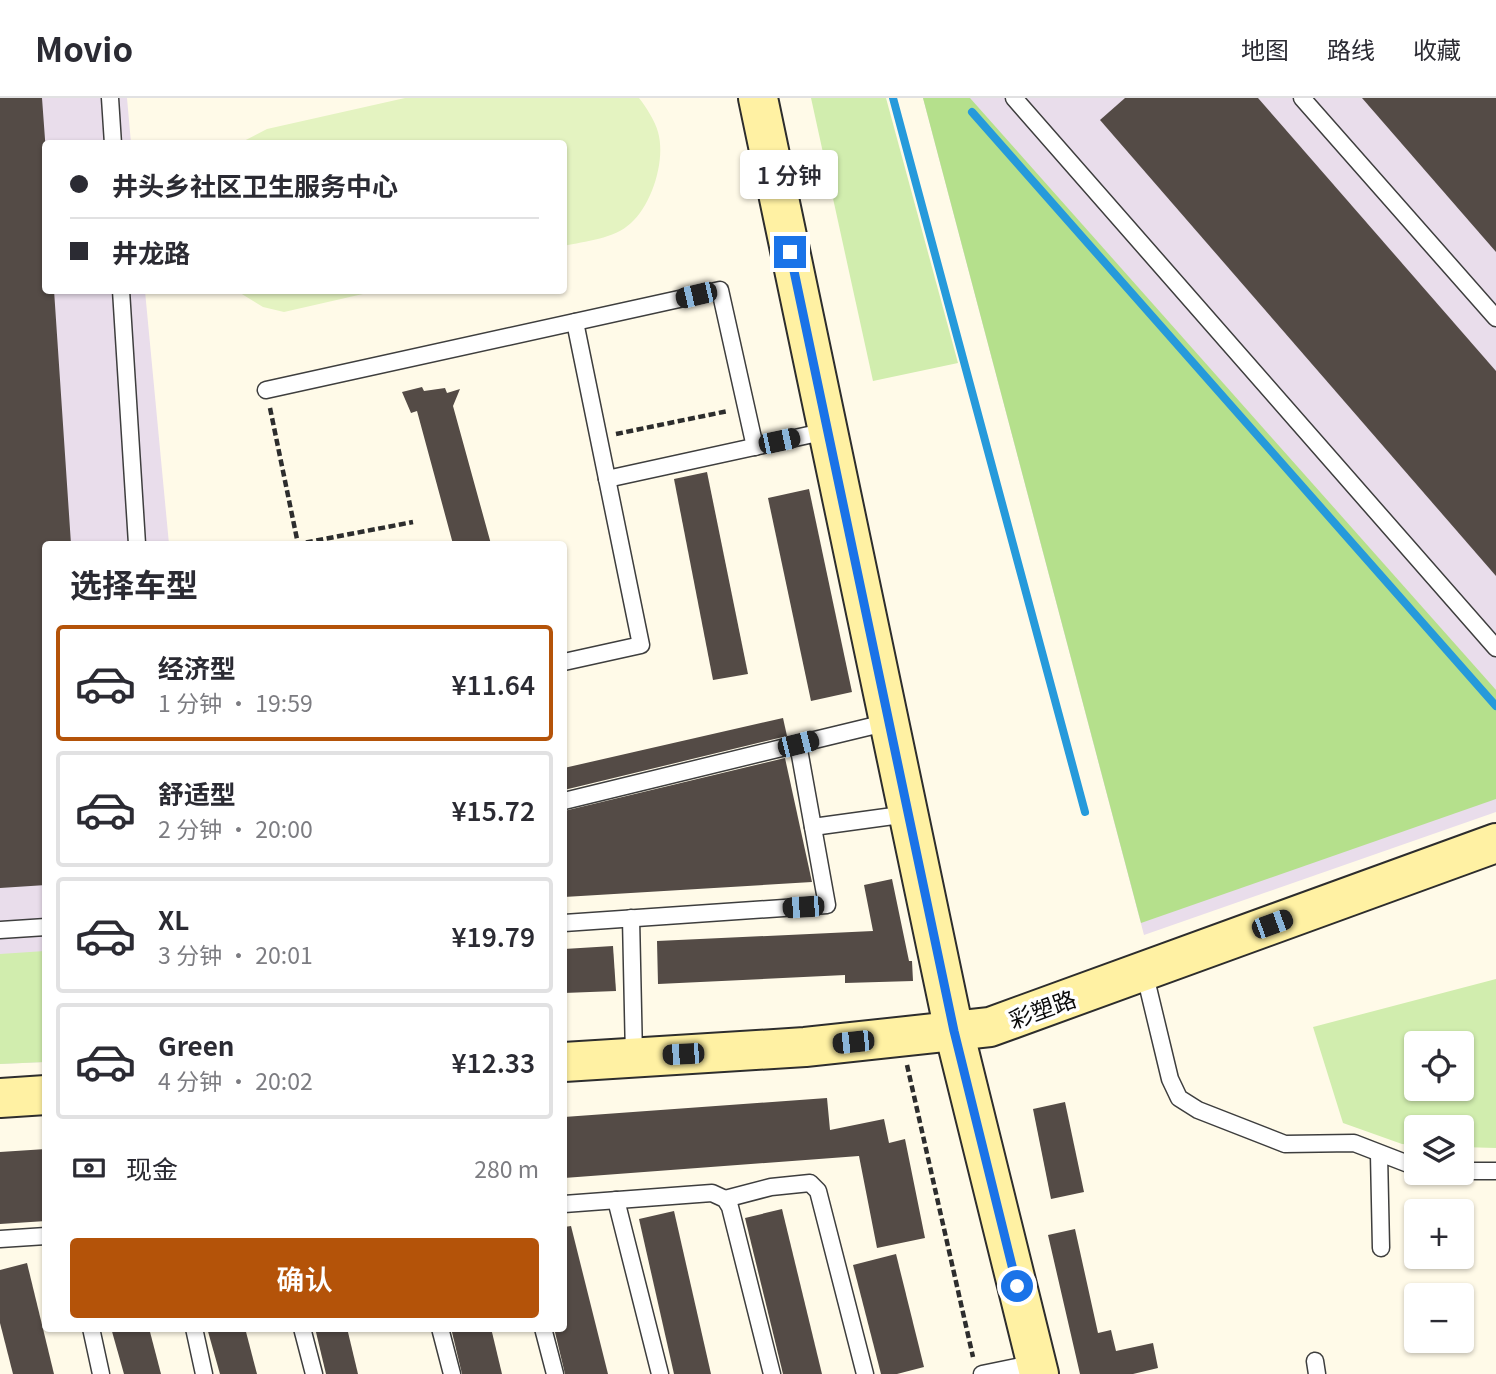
<!DOCTYPE html>
<html lang="zh">
<head>
<meta charset="utf-8">
<style>
  body { margin:0; font-family:Georgia,"Noto Sans SC",serif; background:#f2f2f3; color:#2b2b33; height:100vh; display:flex; flex-direction:column; font-size:26px; white-space:nowrap }
  * { box-sizing:border-box; margin:0 }
  p { font-size:23px; color:#7c7c81 }
  .icon { flex:none; width:38px; height:38px; fill:none; stroke:currentColor; stroke-width:2; stroke-linecap:round; stroke-linejoin:round }
  .map { position:relative; flex:1; overflow:hidden }
  .sheet { position:absolute; left:42px; top:443px; width:525px; height:791px; display:flex; flex-direction:column; background:#fff; border-radius:7px; box-shadow:0 2px 5px #0004 }
  .sheet>* { flex:none }
  .banner { position:absolute; left:42px; top:42px; width:525px; height:154px; border-radius:7px; box-shadow:0 2px 5px #0004; display:grid; align-content:center; height:154px; padding:0 28px; background:#fff }
  .buttons { position:absolute; left:1404px; top:933px; display:grid; gap:14px }
  .buttons a { display:grid; place-items:center; width:70px; height:70px; border-radius:7px; background:#fff; box-shadow:0 2px 5px #0004; font-size:35px }
  .end { position:absolute; width:32px; height:32px; margin:-16px; border:9px solid #1a73e8; background:#fff; box-shadow:0 0 0 4px #fff }
  .from { border-radius:50% }
  .bubble { position:absolute; height:49px; border-radius:7px; background:#fff; box-shadow:0 2px 5px #0004; font-size:23px; font-weight:600; line-height:49px; text-align:center }
  .car { position:absolute; width:21px; height:42px; margin:-21px -10px; border-radius:9px; box-shadow:0 0 5px 2px #0007; background:linear-gradient(#222 24%,#8ab4d8 0 40%,#222 0 76%,#8ab4d8 0 86%,#222 0) }
  .banner b { display:flex; align-items:center; gap:24px; height:66px; font-size:26px }
  .banner b+b { border-top:2px solid #e1e1e2 }
  .banner i { width:18px; height:18px; background:#2b2b33 }
  ul { padding:0; list-style:none }
  li { display:flex; align-items:center; gap:21px; height:116px; margin:0 14px 10px; padding:0 14px; border:4px solid #e1e1e2; border-radius:7px }
  li div { flex:1 }
  li b { display:block; font-size:26px }
  li em { font-style:normal; font-weight:600 }
  li.on { border-color:#b45309 }
  li>.icon { width:63px; height:63px; stroke-width:1.5 }
  h2 { padding:0 28px; font-size:32px; line-height:84px }
  .pay { display:flex; align-items:center; gap:18px; height:77px; padding:0 28px; font-size:26px }
  .pay p { margin-inline-start:auto }
  .action { display:flex; gap:14px; margin-top:auto; padding:14px 28px }
  .action a { flex:1; height:80px; border-radius:7px; background:#b45309; color:#fff; font-size:28px; font-weight:600; line-height:80px; text-align:center }
  header { display:flex; align-items:center; gap:42px; box-sizing:border-box; height:98px; padding:0 35px; background:#fff; border-bottom:2px solid #e1e1e2 }
  header strong { font-size:33px }
  nav { display:flex; gap:38px; margin-inline-start:auto; font-size:24px }
  .map>svg:first-child { display:block }
  .industrial { fill:#e9ddeb }
  .green { fill:#d1edae; fill-rule:evenodd }
  .forest { fill:#b5e08c }
  .pitch { fill:#e4f3c1 }
  .lines { fill:none; stroke-linecap:round; stroke-linejoin:round }
  .stream { stroke:#269adb; stroke-width:8 }
  .building { fill:#544b46 }
  .lane-casing { stroke:#3e3e3e; stroke-width:19 }
  .secondary-casing { stroke:#2d2d2d; stroke-width:42 }
  .path { stroke:#2d2d2d; stroke-width:4.5; stroke-dasharray:7 3.5; stroke-linecap:butt }
  .lane { stroke:#fff; stroke-width:16 }
  .secondary { stroke:#fff1a3; stroke-width:38 }
  .route { stroke:#1a73e8; stroke-width:9 }
  .labels { text-anchor:middle; dominant-baseline:central; stroke-width:7; stroke-linejoin:round; paint-order:stroke }
  .street-label { font-size:23px; fill:#0b0b0b; stroke:#fff }
</style>
</head>
<body>
<header>
<strong>Movio</strong>
<nav><a>地图</a><a>路线</a><a>收藏</a></nav>
</header>
<div class="map">
<svg width="1496" height="1276" viewBox="0 0 1496 1276">
  <rect width="100%" height="100%" fill="#fffae8"/>
  <g class="industrial">
    <path d="M0,0h127l4,45 -85,1v146l99,1 24,253h-123l-1,518 -45,2z"/>
    <path d="M923,0h573v714l-352,123z"/>
  </g>
  <g class="green">
    <path d="M811,0h75l72,265 -85,18z"/>
    <path d="M45,853v111l-45,2v-110z"/>
    <path d="M1496,881v169l-35,-1v-20h-45v18l-14,-1 -59,-21 -30,-96zM1416,945h45v45h-45z"/>
  </g>
  <path class="forest" d="M923,0h47l526,592v109l-355,124z"/>
  <g class="pitch">
    <path d="M405,0h234c7,9 16,23 19,34 8,28 -6,72 -27,91 -17,16 -46,18 -67,23v-102l-324,-1 27,-14z"/>
    <path d="M237,193h139l-92,21 -21,-5z"/>
  </g>
  <g class="lines">
    <g class="stream">
      <path d="M893,0l192,714"/>
      <path d="M972,14l524,594"/>
    </g>
  </g>
  <g class="building">
    <path d="M0,0h42l4,55v137h8l17,254h-25v341l-46,3z"/>
    <path d="M1125,0h133l238,273v205l-396,-456z"/>
    <path d="M1362,0h134v154z"/>
    <path d="M422,289l2,4 21,-3 2,5 13,-4 -7,17 38,138h-38l-36,-133 -6,2 -9,-21z"/>
    <path d="M707,374l41,202 -35,6 -39,-201z"/>
    <path d="M809,391l43,203 -41,9 -43,-203z"/>
    <path d="M783,620l4,18 -223,54v-22z"/>
    <path d="M785,660l27,124 -248,15v-86z"/>
    <path d="M892,781l17,82h3l1,20 -68,2v-8l-187,9 -1,-43 216,-10 -9,-46z"/>
    <path d="M613,848l3,45 -52,2v-44z"/>
    <path d="M827,1000l3,32 54,-11 5,24 16,-4 20,99 -48,10 -18,-92 -295,22v-61z"/>
    <path d="M1065,1004l19,90 -33,7 -18,-90z"/>
    <path d="M46,1051v72l-46,3v-72z"/>
    <path d="M782,1111l40,165h-39l-38,-156z"/>
    <path d="M674,1113l37,163h-37l-35,-155z"/>
    <path d="M571,1128l37,148h-43l-11,-46h10v-101z"/>
    <path d="M1075,1131l23,104 13,-3 5,21 37,-8 5,25 -25,6h-53l-32,-139z"/>
    <path d="M896,1156l28,113 -27,7h-16l-28,-109z"/>
    <path d="M27,1165l27,111h-41l-13,-51v-53z"/>
    <path d="M111,1230h38l12,46h-37z"/>
    <path d="M207,1230h38l12,46h-37z"/>
    <path d="M315,1230h32l11,46h-32z"/>
    <path d="M451,1230h40l11,46h-40z"/>
  </g>
  <g class="lines">
    <g class="lane-casing">
      <g id="lane">
        <path d="M110,0l3,46"/>
        <path d="M1014,0l482,550"/>
        <path d="M1302,0l194,220"/>
        <path d="M121,192l16,254"/>
        <path d="M266,292l454,-100 35,157"/>
        <path d="M607,381l220,-48"/>
        <path d="M564,564l77,-17 -66,-323"/>
        <path d="M798,646l91,-22"/>
        <path d="M564,703l234,-57 29,161 -263,18"/>
        <path d="M813,729l95,-13"/>
        <path d="M631,820l3,139"/>
        <path d="M0,832l46,-3"/>
        <path d="M1144,873l26,108 9,19 19,12 87,34 69,-1 62,24"/>
        <path d="M1379,1056l2,94"/>
        <path d="M1461,1073h35"/>
        <path d="M725,1101l46,-12 39,-4 8,8 47,183"/>
        <path d="M616,1102l44,174"/>
        <path d="M564,1106l148,-11 13,6 5,8 42,167"/>
        <path d="M0,1141l46,-3"/>
        <path d="M91,1230l10,46"/>
        <path d="M194,1230l10,46"/>
        <path d="M302,1230l12,46"/>
        <path d="M440,1230l12,46"/>
        <path d="M543,1230l12,46"/>
        <path d="M1315,1263l2,13"/>
        <path d="M982,1276l54,-11"/>
      </g>
    </g>
    <g class="secondary-casing">
      <g id="secondary">
        <path d="M758,0l196,933 85,343"/>
        <path d="M564,964l241,-15 185,-20 506,-184"/>
        <path d="M0,1000l46,-3"/>
      </g>
    </g>
    <g class="path">
      <path d="M270,310l28,136 115,-22"/>
      <path d="M616,336l112,-23"/>
      <path d="M907,967l66,292"/>
    </g>
    <use href="#lane" class="lane"/>
    <use href="#secondary" class="secondary"/>
  </g>
  <g class="lines">
    <path class="route" d="M790,154l164,779 63,255"/>
  </g>
  <g class="labels">
    <g class="street-label">
      <text transform="translate(1042 910) rotate(-20)">彩塑路</text>
    </g>
  </g>
</svg>
<div class="buttons">
<a><svg class="icon" aria-label="locate" viewBox="0 0 24 24"><circle cx="12" cy="12" r="6"/><path d="M12 2v4M12 18v4M2 12h4M18 12h4"/></svg></a>
<a><svg class="icon" aria-label="layers" viewBox="0 0 24 24"><path d="M12 4l9 5-9 5-9-5zM3 14l9 5 9-5"/></svg></a>
<a>+</a>
<a>−</a>
</div>
<i class="end from" style="left:1017px;top:1188px"></i>
<i class="end" style="left:790px;top:154px"></i>
<div class="bubble" style="left:740px;top:52px;width:98px">1 分钟</div>
<i class="car" style="left:696px;top:197px;rotate:257deg"></i>
<i class="car" style="left:779px;top:343px;rotate:78deg"></i>
<i class="car" style="left:798px;top:646px;rotate:76deg"></i>
<i class="car" style="left:803px;top:809px;rotate:266deg"></i>
<i class="car" style="left:1272px;top:826px;rotate:70deg"></i>
<i class="car" style="left:853px;top:944px;rotate:264deg"></i>
<i class="car" style="left:683px;top:956px;rotate:267deg"></i>
<div class="banner">
<b><i class="from"></i>井头乡社区卫生服务中心</b>
<b><i></i>井龙路</b>
</div>
<section class="sheet">
<h2>选择车型</h2>
<ul>
<li class="on"><svg class="icon" aria-label="car" viewBox="0 0 24 24"><path d="M5 17H2v-5l4-1 3-4h7l3 4 3 1v5h-3M9 17h6M6 11h13"/><circle cx="7" cy="17" r="2"/><circle cx="17" cy="17" r="2"/></svg><div><b>经济型</b><p>1 分钟 · 19:59</p></div><em>¥11.64</em></li>
<li><svg class="icon" aria-label="car" viewBox="0 0 24 24"><path d="M5 17H2v-5l4-1 3-4h7l3 4 3 1v5h-3M9 17h6M6 11h13"/><circle cx="7" cy="17" r="2"/><circle cx="17" cy="17" r="2"/></svg><div><b>舒适型</b><p>2 分钟 · 20:00</p></div><em>¥15.72</em></li>
<li><svg class="icon" aria-label="car" viewBox="0 0 24 24"><path d="M5 17H2v-5l4-1 3-4h7l3 4 3 1v5h-3M9 17h6M6 11h13"/><circle cx="7" cy="17" r="2"/><circle cx="17" cy="17" r="2"/></svg><div><b>XL</b><p>3 分钟 · 20:01</p></div><em>¥19.79</em></li>
<li><svg class="icon" aria-label="car" viewBox="0 0 24 24"><path d="M5 17H2v-5l4-1 3-4h7l3 4 3 1v5h-3M9 17h6M6 11h13"/><circle cx="7" cy="17" r="2"/><circle cx="17" cy="17" r="2"/></svg><div><b>Green</b><p>4 分钟 · 20:02</p></div><em>¥12.33</em></li>
</ul>
<div class="pay"><svg class="icon" aria-label="cash" viewBox="0 0 24 24"><path d="M3 7h18v10H3z"/><circle cx="12" cy="12" r="2"/></svg>现金<p>280 m</p></div>
<div class="action"><a>确认</a></div>
</section>
</div>
</body>
</html>
